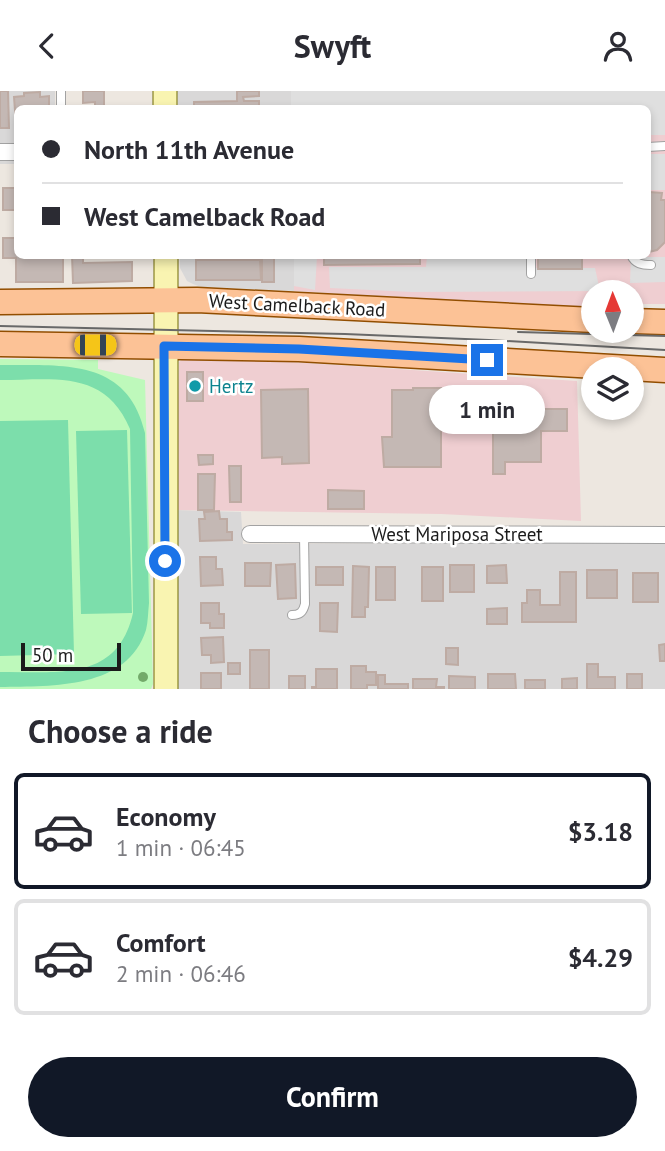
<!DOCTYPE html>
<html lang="en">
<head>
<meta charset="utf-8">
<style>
  body { margin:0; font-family:"PT Sans",sans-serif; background:#f7f7f7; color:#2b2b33; height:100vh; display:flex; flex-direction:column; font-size:26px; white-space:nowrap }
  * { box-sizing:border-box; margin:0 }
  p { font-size:23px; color:#7c7c81 }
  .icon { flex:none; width:38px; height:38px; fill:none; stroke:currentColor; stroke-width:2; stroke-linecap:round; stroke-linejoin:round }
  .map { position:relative; height:598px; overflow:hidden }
  .side { display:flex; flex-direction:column; background:#fff; flex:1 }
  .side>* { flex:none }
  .top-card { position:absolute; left:14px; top:14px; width:637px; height:154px; border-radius:10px; box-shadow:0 4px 10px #0003; display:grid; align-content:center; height:154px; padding:0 28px; background:#fff }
  .needle { width:46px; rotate:359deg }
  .fabs { position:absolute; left:581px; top:189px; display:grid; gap:14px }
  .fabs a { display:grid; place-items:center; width:63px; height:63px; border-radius:50%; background:#fff; box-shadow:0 4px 10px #0003; font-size:35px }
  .scale { position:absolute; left:21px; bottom:18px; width:100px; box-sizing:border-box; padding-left:7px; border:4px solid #1b1b1b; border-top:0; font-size:19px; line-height:24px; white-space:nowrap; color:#1b1b1b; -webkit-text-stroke:5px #fff; paint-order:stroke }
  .end { position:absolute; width:32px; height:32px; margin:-16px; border:9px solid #1a73e8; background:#fff; box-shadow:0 0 0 4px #fff }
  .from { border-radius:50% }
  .bubble { position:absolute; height:49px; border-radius:24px; background:#fff; box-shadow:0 4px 10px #0003; font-size:23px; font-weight:600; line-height:49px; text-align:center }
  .car { position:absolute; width:21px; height:42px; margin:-21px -10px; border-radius:9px; box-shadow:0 0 5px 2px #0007; background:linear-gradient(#f5c518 24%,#345 0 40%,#f5c518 0 76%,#345 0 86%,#f5c518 0) }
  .top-card b { display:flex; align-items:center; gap:24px; height:66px; font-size:26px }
  .top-card b+b { border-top:2px solid #e1e1e2 }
  .top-card i { width:18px; height:18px; background:#2b2b33 }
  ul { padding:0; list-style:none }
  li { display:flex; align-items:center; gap:21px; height:116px; margin:0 14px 10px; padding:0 14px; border:4px solid #e1e1e2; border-radius:10px }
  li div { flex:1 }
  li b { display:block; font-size:26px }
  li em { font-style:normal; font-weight:600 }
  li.active { border-color:#111827 }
  li>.icon { width:63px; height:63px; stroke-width:1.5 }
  h2 { padding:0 28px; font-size:32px; line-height:84px }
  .cta { display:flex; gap:14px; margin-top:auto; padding:14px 28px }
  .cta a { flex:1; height:80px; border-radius:42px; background:#111827; color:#fff; font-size:28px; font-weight:600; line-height:80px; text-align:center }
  header { display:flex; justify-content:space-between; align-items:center; height:91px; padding:0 28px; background:#fff; font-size:32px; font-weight:600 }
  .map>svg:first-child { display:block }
  .residential { fill:#d9d8d8 }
  .commercial { fill:#efced1 }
  .park { fill:#bef9bb }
  .pitch { fill:#7cdeab }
  .parking { fill:#dfdfdf }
  .building { fill:#c4b8b4; stroke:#beaba3; stroke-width:2 }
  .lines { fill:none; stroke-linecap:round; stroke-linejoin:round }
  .lane-casing { stroke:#a2a2a2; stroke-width:10 }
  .street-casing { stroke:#a2a2a2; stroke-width:18 }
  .secondary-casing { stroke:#706d04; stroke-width:25 }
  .primary-casing { stroke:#924e00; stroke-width:27 }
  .lane { stroke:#fff; stroke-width:8 }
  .street { stroke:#fff; stroke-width:16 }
  .secondary { stroke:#f9f4b1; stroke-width:23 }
  .primary { stroke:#fcc296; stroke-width:24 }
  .tram { stroke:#696969; stroke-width:2 }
  .tree { fill:#73aa6a }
  .route { stroke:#1a73e8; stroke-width:9 }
  .culture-dot { fill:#0f9aa8; stroke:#fff; stroke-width:2.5 }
  .labels { text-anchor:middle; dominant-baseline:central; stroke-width:5; stroke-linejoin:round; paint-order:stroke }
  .street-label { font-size:19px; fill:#1b1b1b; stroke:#fff }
  .culture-label { font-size:19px; fill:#0d838f; stroke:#fff; text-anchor:start }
</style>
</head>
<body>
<header><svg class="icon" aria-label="back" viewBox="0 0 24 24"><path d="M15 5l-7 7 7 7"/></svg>Swyft<svg class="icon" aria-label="person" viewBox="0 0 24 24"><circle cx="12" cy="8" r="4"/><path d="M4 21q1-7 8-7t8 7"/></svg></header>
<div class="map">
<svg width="665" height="598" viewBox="0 0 665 598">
  <rect width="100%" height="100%" fill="#ede7e0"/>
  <g class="residential">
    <path d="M0,0h55v17l-37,1 -1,55h-17z"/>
    <path d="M177,0h114v17h-113z"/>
    <path d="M180,165h114v35l-93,-4 -8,-3 -6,-3 -7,-13z"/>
    <path d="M175,419l66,2 2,32 422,-2v147h-488z"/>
  </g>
  <g class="commercial">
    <path d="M665,0v213h-33v-12h-39v17l-299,-18v-35l354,-1v-146z"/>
    <path d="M188,264l389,26 4,140 -140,-7 -266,-4 4,-148z"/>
  </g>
  <path class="park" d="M0,268l98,1v9l47,11 8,304 -2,5h-151z"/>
  <g class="pitch">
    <path d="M0,274c62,1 127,-8 145,68l4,170c-1,9 -1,19 -3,27 -19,59 -92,56 -146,57v-15c57,-1 117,11 133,-59l-3,-184c-25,-60 -76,-49 -130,-49z"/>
    <path d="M68,329l6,234 -74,2v-235z"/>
    <path d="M127,339l5,183 -51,1 -5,-183z"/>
  </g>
  <g class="parking">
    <path d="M291,0h374v44h-17v-26l-357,-1z"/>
    <rect x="648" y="63" width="17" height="36"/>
    <path d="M294,165h23l-2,34 -21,-4z"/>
    <path d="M427,165h104v12h64l5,23 -188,1 -82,-4 -1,-21h97z"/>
    <path d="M631,166h34v25l-35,1z"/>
  </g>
  <g class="building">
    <path d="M0,0h8l1,37h-9z"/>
    <path d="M83,0h21v18h-9v-7l-12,1z"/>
    <path d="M237,0h22v5l-16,1 1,4h15v8h-65v-7l43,-1z"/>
    <path d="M40,1v5l9,-1v13h-31l-2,15 -2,-27 10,-1v-3z"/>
    <rect x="3" y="97" width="15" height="22"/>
    <path d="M649,101l13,1 -1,7h4v42l-8,8 -8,2z"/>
    <path d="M3,147h15v17h45v27h-47v-24h-13z"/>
    <path d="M72,164h11v8l49,-1v19l-59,2z"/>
    <rect x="262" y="164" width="12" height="27"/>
    <path d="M324,164h96v9l-96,1z"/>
    <rect x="538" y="164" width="44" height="14"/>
    <path d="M196,169h64l1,20h-65z"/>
    <rect x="187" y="281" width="16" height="29"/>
    <path d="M413,297h28v79h-57l-2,-30h10v-47h21z"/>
    <path d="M308,298l1,74 -27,1v-7l-20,1 -1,-68z"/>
    <path d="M489,313h32v5h46v22h-26v31h-36v12h-12v-50h-4z"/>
    <path d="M198,364h15v9l-14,1z"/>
    <path d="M229,375h12v36h-11z"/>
    <path d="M198,383h17l-1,36h-16z"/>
    <path d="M328,399l36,1v18h-36z"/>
    <path d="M219,420l1,8h7v13h5v8l-32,1 -1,-22h6l-1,-7z"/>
    <path d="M200,466h16v12h6l1,16 -22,1z"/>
    <path d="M245,472h26l-1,23h-25z"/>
    <path d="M295,473l1,34 -18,1 -2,-34z"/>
    <rect x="450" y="474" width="24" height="27"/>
    <path d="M506,474l1,18h-20v-17z"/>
    <path d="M353,475l16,1 -1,40h-3v10h-13z"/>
    <rect x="316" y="476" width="27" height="18"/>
    <rect x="376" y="476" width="19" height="33"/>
    <rect x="422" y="476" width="21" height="34"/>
    <rect x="587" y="479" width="30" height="28"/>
    <path d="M560,481h16v50h-54v-19h5v-13h13v15h20z"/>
    <rect x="633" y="482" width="25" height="29"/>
    <path d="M201,512h18v11h5v14h-14v-5h-9z"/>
    <path d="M320,512h18l-1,29 -17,-1z"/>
    <path d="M507,517v16h-20v-15z"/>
    <path d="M223,546l1,25 -13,1v-8h-9l-1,-17z"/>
    <path d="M665,553v17h-5l-1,-16z"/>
    <path d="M446,557h12v17l-12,-1z"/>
    <rect x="250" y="559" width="19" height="39"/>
    <rect x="228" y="572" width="12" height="11"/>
    <path d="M587,573h11v13h17v12h-28z"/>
    <path d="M351,575h15v6h10v13h-9v4h-16z"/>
    <path d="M316,578h21v20h-25v-2h4z"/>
    <rect x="201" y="582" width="20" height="16"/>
    <path d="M488,583h27l1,15h-28z"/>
    <rect x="627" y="583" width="15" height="15"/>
    <path d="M378,584h7v9h23v5h-30z"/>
    <rect x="289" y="585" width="16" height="13"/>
    <path d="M449,585l26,1v12h-26z"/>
    <path d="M577,587v11h-15v-10z"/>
    <path d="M413,588h24l-1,8h8v2h-31z"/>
    <rect x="525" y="589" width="20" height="9"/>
  </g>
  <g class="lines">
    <g class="lane-casing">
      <g id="lane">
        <path d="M61,0v18"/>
        <path d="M648,56l17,-1"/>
        <path d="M631,164c4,9 11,10 20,10"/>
        <path d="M531,183v-19"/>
        <path d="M292,524c8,0 11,-3 13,-11l-1,-70"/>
      </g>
    </g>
    <g class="street-casing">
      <g id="street">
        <path d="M0,61h18"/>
        <path d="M250,443l415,1"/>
      </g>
    </g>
    <g class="secondary-casing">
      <g id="secondary">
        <path d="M165,18v-18"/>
        <path d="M166,164v434"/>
      </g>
    </g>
    <g class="primary-casing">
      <g id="primary">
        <path d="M0,211l197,-2 396,20"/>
        <path d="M632,230l33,1"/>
        <path d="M0,253l299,5 366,21"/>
      </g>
    </g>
    <use href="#lane" class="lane"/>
    <use href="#street" class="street"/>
    <use href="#secondary" class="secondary"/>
    <use href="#primary" class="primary"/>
    <g class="tram">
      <path d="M0,235l345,8 144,6 176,10"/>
      <path d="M518,241l147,4"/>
    </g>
  </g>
  <circle class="tree" cx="143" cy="586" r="5"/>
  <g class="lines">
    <path class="route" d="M165,470l-1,-215 135,3 188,11"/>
  </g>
  <circle class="culture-dot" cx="195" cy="295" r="7"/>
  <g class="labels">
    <g class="street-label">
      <text transform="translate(297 214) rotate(3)">West Camelback Road</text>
      <text x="457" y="443">West Mariposa Street</text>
    </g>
    <g class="culture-label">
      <text x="209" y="295">Hertz</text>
    </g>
  </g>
</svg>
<div class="fabs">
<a><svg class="needle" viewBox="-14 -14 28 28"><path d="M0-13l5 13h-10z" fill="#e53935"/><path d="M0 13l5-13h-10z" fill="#7c7c81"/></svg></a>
<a><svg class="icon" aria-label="layers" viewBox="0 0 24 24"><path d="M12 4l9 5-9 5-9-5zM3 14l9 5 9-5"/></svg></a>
</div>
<div class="scale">50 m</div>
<i class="end from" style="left:165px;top:470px"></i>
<i class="end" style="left:487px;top:269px"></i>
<div class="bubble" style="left:429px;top:294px;width:116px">1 min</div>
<i class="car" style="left:95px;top:254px;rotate:90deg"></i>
<div class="top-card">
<b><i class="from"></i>North 11th Avenue</b>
<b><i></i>West Camelback Road</b>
</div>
</div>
<section class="side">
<h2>Choose a ride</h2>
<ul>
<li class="active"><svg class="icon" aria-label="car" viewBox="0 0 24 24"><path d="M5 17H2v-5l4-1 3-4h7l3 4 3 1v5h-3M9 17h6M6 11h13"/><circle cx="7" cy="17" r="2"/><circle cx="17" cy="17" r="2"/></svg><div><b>Economy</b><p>1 min · 06:45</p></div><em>$3.18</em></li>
<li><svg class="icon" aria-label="car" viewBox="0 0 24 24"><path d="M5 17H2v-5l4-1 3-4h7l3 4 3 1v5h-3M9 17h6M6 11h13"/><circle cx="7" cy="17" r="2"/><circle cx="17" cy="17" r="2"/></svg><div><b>Comfort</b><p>2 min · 06:46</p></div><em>$4.29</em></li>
</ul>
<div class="cta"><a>Confirm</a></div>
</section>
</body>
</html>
